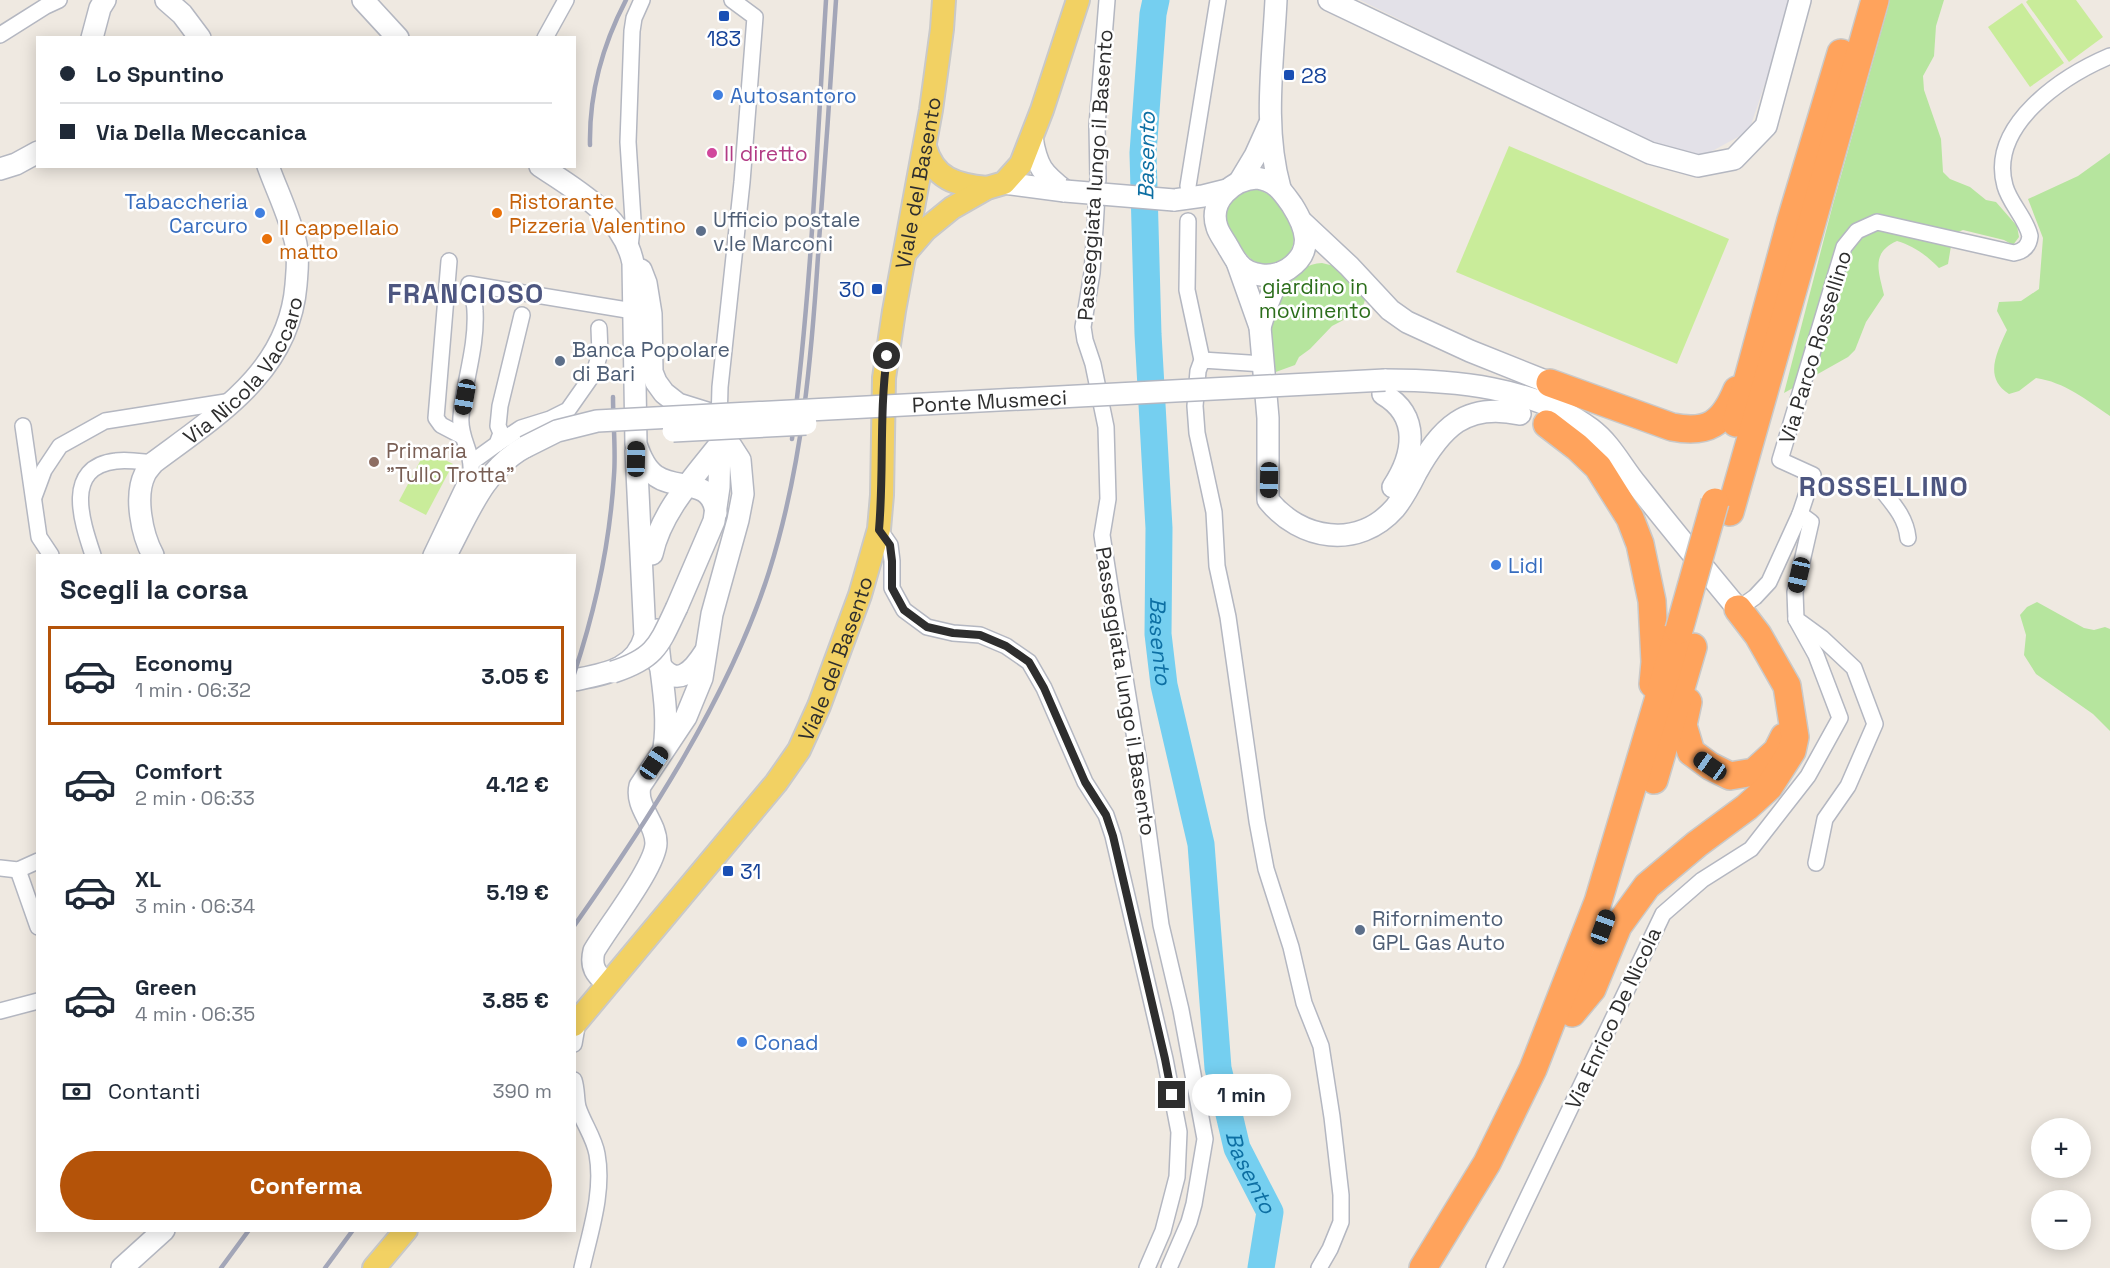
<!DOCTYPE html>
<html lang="it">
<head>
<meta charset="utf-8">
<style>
  body { margin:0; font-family:"Space Grotesk",sans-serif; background:#f2f2f3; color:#1f2937; height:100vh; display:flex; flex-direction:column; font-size:22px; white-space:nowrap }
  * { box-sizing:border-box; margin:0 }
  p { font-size:20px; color:#747a83 }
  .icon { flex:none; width:33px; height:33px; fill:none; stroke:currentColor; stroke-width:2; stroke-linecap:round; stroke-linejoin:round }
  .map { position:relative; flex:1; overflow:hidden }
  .panel { position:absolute; left:36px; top:554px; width:540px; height:678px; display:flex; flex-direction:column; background:#fff; border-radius:0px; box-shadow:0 3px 15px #0003 }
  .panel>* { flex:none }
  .banner { position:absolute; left:36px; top:36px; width:540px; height:132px; border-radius:0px; box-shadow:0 3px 15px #0003; display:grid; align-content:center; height:132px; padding:0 24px; background:#fff }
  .tools { position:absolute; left:2031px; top:1118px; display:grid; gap:12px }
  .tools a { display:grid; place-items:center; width:60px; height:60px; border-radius:50%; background:#fff; box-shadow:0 3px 15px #0003; font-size:30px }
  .end { position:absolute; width:27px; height:27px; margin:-14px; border:8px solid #2e2e2e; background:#fff; box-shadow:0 0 0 3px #fff }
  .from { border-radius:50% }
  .bubble { position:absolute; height:42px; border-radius:21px; background:#fff; box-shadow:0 3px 15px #0003; font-size:20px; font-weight:800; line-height:42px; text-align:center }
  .car { position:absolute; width:18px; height:36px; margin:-18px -9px; border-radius:8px; box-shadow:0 0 4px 2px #0007; background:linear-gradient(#222 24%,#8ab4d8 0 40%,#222 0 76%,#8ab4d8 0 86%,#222 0) }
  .banner b { display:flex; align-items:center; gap:21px; height:57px; font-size:22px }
  .banner b+b { border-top:2px solid #e0e1e3 }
  .banner i { width:15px; height:15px; background:#1f2937 }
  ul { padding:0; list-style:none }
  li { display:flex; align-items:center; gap:18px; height:99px; margin:0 12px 9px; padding:0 12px; border:3px solid transparent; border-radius:0px }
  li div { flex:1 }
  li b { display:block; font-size:22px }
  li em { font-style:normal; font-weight:800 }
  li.current { border-color:#b45309 }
  li>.icon { width:54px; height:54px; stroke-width:1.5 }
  h2 { padding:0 24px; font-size:27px; line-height:72px }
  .pay { display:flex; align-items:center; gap:15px; height:66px; padding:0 24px; font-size:22px }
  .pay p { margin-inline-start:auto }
  .cta { display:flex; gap:12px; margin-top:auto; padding:12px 24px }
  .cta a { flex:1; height:69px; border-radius:36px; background:#b45309; color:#fff; font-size:24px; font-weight:800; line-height:69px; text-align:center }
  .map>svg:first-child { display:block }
  .industrial { fill:#e3e1e8 }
  .green { fill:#b6e59e }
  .pitch { fill:#c9ec9a }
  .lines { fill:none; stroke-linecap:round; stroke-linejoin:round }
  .river { stroke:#75cff0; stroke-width:27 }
  .street-casing { stroke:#b4b7c1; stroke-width:18 }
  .secondary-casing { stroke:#b4b7c1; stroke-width:24 }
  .primary-casing { stroke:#c9c9c9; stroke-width:26 }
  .highway-casing { stroke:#c9c9c9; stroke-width:30 }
  .street { stroke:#fff; stroke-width:15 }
  .secondary { stroke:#fff; stroke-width:21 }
  .primary { stroke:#f2d163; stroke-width:22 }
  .highway { stroke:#ffa35c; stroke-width:27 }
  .rail { stroke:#a3a6b8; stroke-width:4.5 }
  .secondary-bridge-casing { stroke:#b4b7c1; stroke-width:24; stroke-linecap:butt }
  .highway-bridge-casing { stroke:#c9c9c9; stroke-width:30; stroke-linecap:butt }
  .secondary-bridge { stroke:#fff; stroke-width:21 }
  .highway-bridge { stroke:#ffa35c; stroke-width:27 }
  .route { stroke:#2e2e2e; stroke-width:8 }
  .transit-dot { fill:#1a4fb4; stroke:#fff; stroke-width:2 }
  .shop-dot { fill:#3f7fe0; stroke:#fff; stroke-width:2 }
  .hotel-dot { fill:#d1479c; stroke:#fff; stroke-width:2 }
  .food-dot { fill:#e8710a; stroke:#fff; stroke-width:2 }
  .service-dot { fill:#5c6f8a; stroke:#fff; stroke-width:2 }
  .education-dot { fill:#8d6e63; stroke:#fff; stroke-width:2 }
  .labels { text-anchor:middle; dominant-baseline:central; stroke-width:5; stroke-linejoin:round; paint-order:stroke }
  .transit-label { font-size:21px; fill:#164399; stroke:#fff; text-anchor:start }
  .shop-label { font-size:21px; fill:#366cbe; stroke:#fff; text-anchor:start }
  .hotel-label { font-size:21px; fill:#b23c85; stroke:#fff; text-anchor:start }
  .street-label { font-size:21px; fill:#2e2e2e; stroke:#fff }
  .food-label { font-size:21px; fill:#c56008; stroke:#fff; text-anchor:start }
  .service-label { font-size:21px; fill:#4e5e75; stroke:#fff; text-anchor:start }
  .park-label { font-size:21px; fill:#2c6e1b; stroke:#fff }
  .education-label { font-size:21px; fill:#785e54; stroke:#fff; text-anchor:start }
  .water-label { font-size:22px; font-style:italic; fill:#0d6fa3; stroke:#fff }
  .district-label { font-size:27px; font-weight:bold; letter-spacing:1.5px; fill:#4d5680; stroke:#fff }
</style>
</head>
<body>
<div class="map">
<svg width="2110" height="1268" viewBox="0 0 2110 1268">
  <rect width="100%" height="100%" fill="#efe9e1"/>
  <path class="industrial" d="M1360,0h433l-44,131 -59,32z"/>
  <g class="green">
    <path d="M1890,0h54l-8,26 -2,30 -11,20 1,14 17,49 2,33 7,7 20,8 16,13 10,2 21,24 2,11 -6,8 -9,-5 -41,-10 -10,4 -5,30 -9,4c-13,-13 -25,-22 -42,-27 -27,12 -18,31 -13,54l-18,27 -11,28 -7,7 -64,36 48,-185z"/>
    <path d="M2110,153v263c-23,-16 -46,-34 -74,-38l-17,13 -10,3c-26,-16 -12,-42 -2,-64l-10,-19 2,-9 22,-1 18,-12 4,-51 -15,-39 50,-23z"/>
    <path d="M1253,189c27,2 56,47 32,69 -19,18 -38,1 -48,-16 -3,-5 -7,-11 -10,-16 -6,-18 9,-34 26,-37z"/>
    <path d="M1322,263l16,4 28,30 -3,9 -6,7 -25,13 -22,23 -11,8 -4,8 -22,8c-1,-17 -5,-36 -3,-52 3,-27 24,-57 52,-58z"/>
    <path d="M2037,602l47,26 10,2 11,-3 5,2v102l-17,-17 -57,-40 -12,-19 2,-20 -6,-20 7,-8z"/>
  </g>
  <g class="pitch">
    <path d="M2028,0h48l27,37 -34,25 -43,-60z"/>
    <path d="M2022,3l42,60 -34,24 -42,-60z"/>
    <path d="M1509,146l220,93 -52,125 -221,-92z"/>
    <path d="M426,450l27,14 -27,51 -27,-14z"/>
  </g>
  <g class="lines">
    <path class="river" id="s1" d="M1156,0l-3,14 -10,139 5,181 11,194 -1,106 6,51 37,159 17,224 19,80 33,64 -9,56"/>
    <g class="street-casing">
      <g id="street">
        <path d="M1107,0l-10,126 1,52 -3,50 -3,45 -9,54 2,13 8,24 13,63 2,72 -6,36 10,64 26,158 23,168 20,85 24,129 -11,65 -5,18 -20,46"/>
        <path d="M0,35l46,-29 13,-6"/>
        <path d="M545,38l21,-38"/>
        <path d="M1188,186l30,-186"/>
        <path d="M1188,221l-1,69 15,70"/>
        <path d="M630,247l3,-27 -5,-78 4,-111 2,-13 8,-18"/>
        <path d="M449,261l-13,157 5,7 21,11"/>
        <path d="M1264,364l-62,-4 -4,11 -3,35 2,27 17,79 3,54 11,51 29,204 9,48 25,78 13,56 17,43 11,71 9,78v27l-11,27 -11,19"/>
        <path d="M719,423l1,-36 22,-205 13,-165 -23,-17"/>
        <path d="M23,426l16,111 12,18"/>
        <path d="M497,444l24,-16 29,-9 18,-9 26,-37 6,-20 -1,-25"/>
        <path d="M472,462l25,-18 4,-11 -3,-7 2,-20 22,-91"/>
        <path d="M1882,490c12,15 24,28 26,48"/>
        <path d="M34,497l10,-27 16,-24 45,-25 127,-20"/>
        <path d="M1800,514l11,8 -16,70 1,27 26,19 32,30 21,56 -27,62 -23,33 -9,44"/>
        <path d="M879,529l11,16 2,16v27l12,22 23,17 26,6 27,2 26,11 23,16 15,26 41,94 21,33 7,21 52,223 14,73 -2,45 -14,54 -16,37"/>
        <path d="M93,555c-11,-33 -30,-88 23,-94 12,-2 26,1 37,2"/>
        <path d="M431,555l40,-84c2,-18 -12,-34 -10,-54 3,-35 16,-70 14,-106 0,-9 -4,-19 -6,-27l164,27"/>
        <path d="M1738,609l17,-12 14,-15 31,-68 13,-39 -33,-15 64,-213 13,-16 20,-9 137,31c10,-2 15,-7 16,-17 -4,-18 -20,-32 -25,-50 -17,-61 58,-110 105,-130"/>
        <path d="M0,868l18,2 20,-9"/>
        <path d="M18,870l20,57"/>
        <path d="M0,1011l38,-10"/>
        <path d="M574,1044l4,-23"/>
        <path d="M574,1080c3,9 2,19 4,27 5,16 16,30 19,47 7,38 -7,78 -15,114"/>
        <path d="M1494,1268l169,-354 39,-34 49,-31 57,-73 32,-58 -24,-63 -20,-36"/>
      </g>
    </g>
    <g class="secondary-casing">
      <g id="secondary">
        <path d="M166,0l16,14 18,24"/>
        <path d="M363,0l35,38"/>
        <path d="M1276,0c-3,62 -13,128 4,188"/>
        <path d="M1329,0l321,153 48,13 36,-7 32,-33 34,-126"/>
        <path d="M92,38l8,-30 5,-8"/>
        <path d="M1032,138c5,29 10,35 33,53"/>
        <path d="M540,166c37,24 84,51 93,97l3,181c4,12 9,25 20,32 21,15 56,1 60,37"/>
        <path d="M0,169l16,-5 22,-12"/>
        <path d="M1257,178c19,3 25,13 35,27 14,22 23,46 -4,64 -15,10 -39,8 -50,-6 -4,-5 -7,-11 -10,-16 -3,-6 -9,-13 -11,-20 -9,-27 17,-48 40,-49z"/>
        <path d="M1240,181l15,-25 14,-31"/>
        <path d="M1004,183l61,8"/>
        <path d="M1174,200l29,-4 24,-6"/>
        <path d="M1303,223l46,43 41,44 17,12 63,29 80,32 -4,14"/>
        <path d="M1237,262l23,65 8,91v82c32,40 90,50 127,8 8,-10 15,-23 21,-35 25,-45 49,-71 104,-59"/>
        <path d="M641,270l5,13 5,31 1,58 4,10 8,11 14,11 32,10"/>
        <path d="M1260,327l7,-22 13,-32"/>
        <path d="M1385,380c69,0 149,7 206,49 20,15 31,38 46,56 33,42 67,83 101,124"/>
        <path d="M1383,394c38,22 31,61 10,93"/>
        <path d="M652,554c9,-42 42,-77 68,-110"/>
        <path id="s2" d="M153,555c-11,-20 -19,-59 -8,-81 2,-4 6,-8 8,-11 64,-48 136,-91 143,-178 1,-14 3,-28 0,-41 -6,-27 -19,-53 -28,-78"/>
        <path d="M446,555c21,-39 38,-86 79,-108"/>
        <path d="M677,607l37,-86 5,-34 1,-43"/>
        <path d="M657,630c2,40 13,79 7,118"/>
        <path d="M659,664c18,25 34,7 46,-12"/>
        <path d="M574,680c30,-6 62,-10 71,-44l-9,-185"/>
        <path d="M607,984c-11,-10 -17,-17 -13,-33 13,-23 62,-85 62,-108 0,-21 -21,-36 -16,-57l46,-69 16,-39 10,-64 26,-94 5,-26 -3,-34 -9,-14 -11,-2"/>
        <path d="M122,1268l42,-38"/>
      </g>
    </g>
    <g class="primary-casing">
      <g id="primary">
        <path d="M925,147c9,32 31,38 62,41"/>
        <path d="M906,252l19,-22 27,-22 35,-20 17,-5 17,-19 21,-54 36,-110"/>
        <path id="s3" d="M574,1025l202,-242 23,-33 20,-44 41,-111 19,-66 3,-34 2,-117 10,-67 37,-201 11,-81 2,-29"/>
        <path d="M374,1268l32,-38"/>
      </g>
    </g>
    <g class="highway-casing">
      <g id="highway">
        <path d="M1550,383l122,44c36,7 51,-3 65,-37"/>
        <path d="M1736,423l55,-203 50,-167"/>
        <path d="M1547,424l30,23 21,20 32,51 10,26 12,57 3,61 -2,22"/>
        <path d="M1730,512l145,-512"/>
        <path d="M1688,702l-5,23 8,27 19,14 20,10 24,-4 23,-21 7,-14"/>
        <path d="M1654,780l39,-133"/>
        <path d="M1572,1013l20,-24 26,-63 29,-40 50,-42 50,-37 22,-20 23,-36 3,-14 -8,-51 -29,-51 -20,-26"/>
        <path d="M1423,1268l64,-105 46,-94 65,-167 81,-272"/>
      </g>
    </g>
    <use href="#street" class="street"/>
    <use href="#secondary" class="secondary"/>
    <use href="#primary" class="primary"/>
    <use href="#highway" class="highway"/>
    <g class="rail">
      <path d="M590,145c-1,-52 12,-99 36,-145"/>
      <path d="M792,439c19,-145 25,-293 34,-439"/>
      <path d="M574,674c21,-63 36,-132 40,-199 2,-25 -1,-52 -1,-78"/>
      <path d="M574,926c74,-105 156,-231 195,-354 34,-108 43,-219 50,-331 6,-80 12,-161 17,-241"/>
      <path d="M221,1268l28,-38"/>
      <path d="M325,1268l28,-38"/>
    </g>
    <g class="secondary-bridge-casing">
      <g id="secondary-bridge">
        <path d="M1065,191l109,9"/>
        <path d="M673,431l133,-7"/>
        <path id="s4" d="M525,447l32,-16 40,-10 788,-41"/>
        <path d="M613,672c43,-14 46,-27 64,-65"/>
      </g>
    </g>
    <g class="highway-bridge-casing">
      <path id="highway-bridge" d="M1679,630l36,-128"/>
    </g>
    <use href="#secondary-bridge" class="secondary-bridge"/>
    <use href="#highway-bridge" class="highway-bridge"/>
  </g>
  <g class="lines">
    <path class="route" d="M887,356c-8,57 -3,116 -8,174l11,15 2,16v27l12,22 23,17 26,6 27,2 26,11 23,16 15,26 41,94 21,33 7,21 52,223 7,36"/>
  </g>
  <g class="transit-dot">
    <rect x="718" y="10" width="12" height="12" rx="3"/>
    <rect x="1283" y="69" width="12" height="12" rx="3"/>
    <rect x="871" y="283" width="12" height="12" rx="3"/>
    <rect x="722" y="865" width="12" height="12" rx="3"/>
  </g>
  <g class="shop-dot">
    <circle cx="718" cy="95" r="6"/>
    <circle cx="260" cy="213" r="6"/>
    <circle cx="1496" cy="565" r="6"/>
    <circle cx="742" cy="1042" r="6"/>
  </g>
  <circle class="hotel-dot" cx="712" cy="153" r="6"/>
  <g class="food-dot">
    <circle cx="497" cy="213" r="6"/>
    <circle cx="267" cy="239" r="6"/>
  </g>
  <g class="service-dot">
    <circle cx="701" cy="231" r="6"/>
    <circle cx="560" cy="361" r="6"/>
    <circle cx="1360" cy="930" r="6"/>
  </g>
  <circle class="education-dot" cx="374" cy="462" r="6"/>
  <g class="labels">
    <g class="transit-label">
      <text x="724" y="38" text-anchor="middle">183</text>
      <text x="1301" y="75">28</text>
      <text x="865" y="289" text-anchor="end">30</text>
      <text x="740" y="871">31</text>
    </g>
    <g class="shop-label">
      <text x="730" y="95">Autosantoro</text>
      <text x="248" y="201" text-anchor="end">Tabaccheria<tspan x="248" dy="24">Carcuro</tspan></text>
      <text x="1508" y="565">Lidl</text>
      <text x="754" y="1042">Conad</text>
    </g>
    <g class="hotel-label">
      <text x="724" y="153">Il diretto</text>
    </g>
    <g class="street-label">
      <text transform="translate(1095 175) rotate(-86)">Passeggiata lungo il Basento</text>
      <text stroke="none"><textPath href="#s3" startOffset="940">Viale del Basento</textPath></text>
      <text transform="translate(1815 347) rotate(-73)">Via Parco Rossellino</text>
      <text stroke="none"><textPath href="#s2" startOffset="230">Via Nicola Vaccaro</textPath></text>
      <text stroke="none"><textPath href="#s4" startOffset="470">Ponte Musmeci</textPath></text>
      <text stroke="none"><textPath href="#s3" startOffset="454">Viale del Basento</textPath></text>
      <text transform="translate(1126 691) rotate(81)">Passeggiata lungo il Basento</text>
      <text transform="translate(1613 1018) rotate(-65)">Via Enrico De Nicola</text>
    </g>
    <g class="food-label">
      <text x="509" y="201">Ristorante<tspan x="509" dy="24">Pizzeria Valentino</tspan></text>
      <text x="279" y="227">Il cappellaio<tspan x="279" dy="24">matto</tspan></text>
    </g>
    <g class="service-label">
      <text x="713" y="219">Ufficio postale<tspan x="713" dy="24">v.le Marconi</tspan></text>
      <text x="572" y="349">Banca Popolare<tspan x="572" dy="24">di Bari</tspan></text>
      <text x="1372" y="918">Rifornimento<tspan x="1372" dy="24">GPL Gas Auto</tspan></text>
    </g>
    <g class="park-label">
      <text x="1315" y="286">giardino in<tspan x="1315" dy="24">movimento</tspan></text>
    </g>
    <g class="education-label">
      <text x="386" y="450">Primaria<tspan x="386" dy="24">"Tullo Trotta"</tspan></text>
    </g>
    <g class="water-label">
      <text transform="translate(1146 156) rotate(-89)">Basento</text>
      <text stroke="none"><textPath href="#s1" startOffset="642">Basento</textPath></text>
      <text stroke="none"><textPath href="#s1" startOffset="1184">Basento</textPath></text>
    </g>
    <g class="district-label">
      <text x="466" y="293">FRANCIOSO</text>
      <text x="1884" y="486">ROSSELLINO</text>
    </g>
  </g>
</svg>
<div class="tools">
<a>+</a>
<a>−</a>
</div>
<i class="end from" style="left:887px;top:356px"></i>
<i class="end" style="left:1172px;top:1095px"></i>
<div class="bubble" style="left:1192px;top:1074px;width:99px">1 min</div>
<i class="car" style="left:465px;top:397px;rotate:190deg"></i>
<i class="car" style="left:636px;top:459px;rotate:1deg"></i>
<i class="car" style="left:1269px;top:480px;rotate:181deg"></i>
<i class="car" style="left:1799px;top:575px;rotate:193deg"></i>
<i class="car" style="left:654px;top:763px;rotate:34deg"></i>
<i class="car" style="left:1710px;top:766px;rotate:305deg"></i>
<i class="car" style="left:1603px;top:927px;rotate:20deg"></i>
<div class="banner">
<b><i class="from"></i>Lo Spuntino</b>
<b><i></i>Via Della Meccanica</b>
</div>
<section class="panel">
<h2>Scegli la corsa</h2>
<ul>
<li class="current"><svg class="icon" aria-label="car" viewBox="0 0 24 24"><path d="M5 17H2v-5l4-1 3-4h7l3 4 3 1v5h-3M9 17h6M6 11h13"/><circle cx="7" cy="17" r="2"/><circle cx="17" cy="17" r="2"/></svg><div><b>Economy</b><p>1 min · 06:32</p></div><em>3.05 €</em></li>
<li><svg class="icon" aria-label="car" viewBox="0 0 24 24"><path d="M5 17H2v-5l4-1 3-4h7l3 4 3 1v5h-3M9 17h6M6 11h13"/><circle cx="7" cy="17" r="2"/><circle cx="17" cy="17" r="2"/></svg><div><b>Comfort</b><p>2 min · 06:33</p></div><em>4.12 €</em></li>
<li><svg class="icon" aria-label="car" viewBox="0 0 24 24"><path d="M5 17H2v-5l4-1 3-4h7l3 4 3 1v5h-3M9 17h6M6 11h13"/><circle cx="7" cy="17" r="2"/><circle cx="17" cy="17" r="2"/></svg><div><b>XL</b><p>3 min · 06:34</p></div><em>5.19 €</em></li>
<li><svg class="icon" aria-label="car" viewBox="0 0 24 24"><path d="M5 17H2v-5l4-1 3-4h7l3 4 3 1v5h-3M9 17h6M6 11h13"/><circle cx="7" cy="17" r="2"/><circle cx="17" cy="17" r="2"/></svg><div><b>Green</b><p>4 min · 06:35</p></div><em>3.85 €</em></li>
</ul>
<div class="pay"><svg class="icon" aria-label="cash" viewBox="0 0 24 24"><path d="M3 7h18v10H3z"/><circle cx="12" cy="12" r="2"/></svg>Contanti<p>390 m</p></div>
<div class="cta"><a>Conferma</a></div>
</section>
</div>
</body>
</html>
